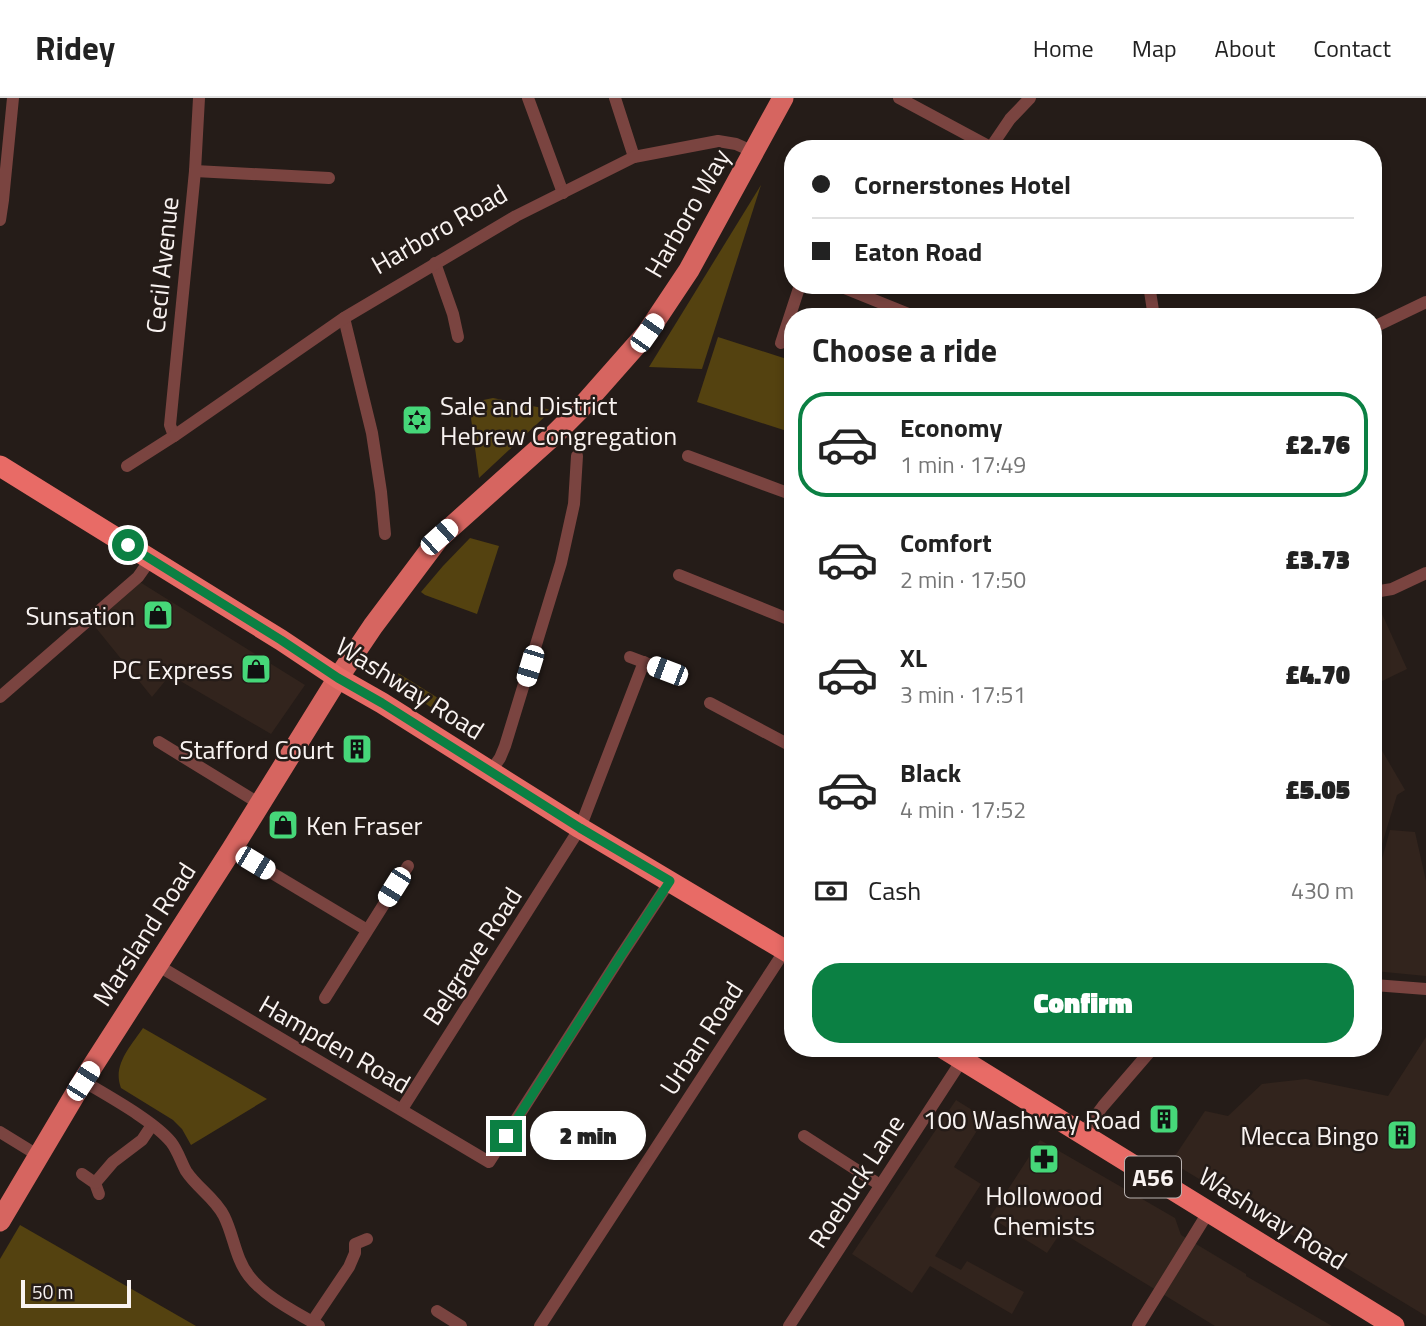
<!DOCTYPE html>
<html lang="en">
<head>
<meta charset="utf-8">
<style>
  body { margin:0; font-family:"Titillium Web",sans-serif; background:#f2f2f2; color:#222; height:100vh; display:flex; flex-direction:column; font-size:26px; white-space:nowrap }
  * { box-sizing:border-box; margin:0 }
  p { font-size:23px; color:#767676 }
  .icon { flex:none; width:38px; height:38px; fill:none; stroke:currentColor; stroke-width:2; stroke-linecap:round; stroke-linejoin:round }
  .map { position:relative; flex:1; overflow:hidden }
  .drawer { position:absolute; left:784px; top:210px; width:598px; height:749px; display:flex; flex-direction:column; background:#fff; border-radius:28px; box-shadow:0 4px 10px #0003 }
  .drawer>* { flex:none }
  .guide { position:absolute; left:784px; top:42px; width:598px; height:154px; border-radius:28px; box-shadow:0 4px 10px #0003; display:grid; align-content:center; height:154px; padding:0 28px; background:#fff }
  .scale { position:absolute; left:21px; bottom:18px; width:110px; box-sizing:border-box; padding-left:7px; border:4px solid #f9f3f1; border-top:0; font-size:19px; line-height:24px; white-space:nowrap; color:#f9f3f1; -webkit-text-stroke:5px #251c18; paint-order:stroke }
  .end { position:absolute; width:32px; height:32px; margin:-16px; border:9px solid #0b8043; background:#fff; box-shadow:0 0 0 4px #fff }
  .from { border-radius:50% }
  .bubble { position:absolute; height:49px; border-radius:24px; background:#fff; box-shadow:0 4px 10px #0003; font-size:23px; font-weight:800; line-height:49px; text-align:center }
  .car { position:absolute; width:21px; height:42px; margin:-21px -10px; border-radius:9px; box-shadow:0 0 5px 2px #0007; background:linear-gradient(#fff 24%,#345 0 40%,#fff 0 76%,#345 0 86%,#fff 0) }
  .guide b { display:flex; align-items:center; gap:24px; height:66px; font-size:26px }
  .guide b+b { border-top:2px solid #e0e0e0 }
  .guide i { width:18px; height:18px; background:#222 }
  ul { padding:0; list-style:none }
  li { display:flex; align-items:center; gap:21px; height:105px; margin:0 14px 10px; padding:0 14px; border:4px solid transparent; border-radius:28px }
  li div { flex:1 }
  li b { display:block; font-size:26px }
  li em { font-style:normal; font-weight:800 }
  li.selected { border-color:#0b8043 }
  li>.icon { width:63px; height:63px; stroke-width:1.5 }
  h2 { padding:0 28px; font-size:32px; line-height:84px }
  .pay { display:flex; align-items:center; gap:18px; height:77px; padding:0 28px; font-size:26px }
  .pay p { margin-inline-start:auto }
  .button { display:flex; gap:14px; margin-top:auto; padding:14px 28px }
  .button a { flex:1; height:80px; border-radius:28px; background:#0b8043; color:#fff; font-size:28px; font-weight:800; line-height:80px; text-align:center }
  header { display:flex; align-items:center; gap:42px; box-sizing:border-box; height:98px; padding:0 35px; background:#fff; border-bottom:2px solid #e0e0e0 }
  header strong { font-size:33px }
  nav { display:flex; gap:38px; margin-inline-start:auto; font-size:24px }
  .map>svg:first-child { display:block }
  .built { fill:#32241d }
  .green { fill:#544210 }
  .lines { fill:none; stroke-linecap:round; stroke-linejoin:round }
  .minor { stroke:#7a4440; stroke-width:12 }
  .primary { stroke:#d66560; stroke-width:21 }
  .trunk { stroke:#e86b66; stroke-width:21 }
  .route { stroke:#0b8043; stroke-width:9 }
  .labels { text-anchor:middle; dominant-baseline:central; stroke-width:5; stroke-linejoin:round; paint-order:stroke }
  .shield { fill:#251c18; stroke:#b9b2b0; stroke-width:2 }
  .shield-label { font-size:24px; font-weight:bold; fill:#f9f3f1 }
  .street-label { font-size:26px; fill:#f9f3f1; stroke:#251c18 }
  .poi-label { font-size:26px; fill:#f9f3f1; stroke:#251c18; text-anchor:end }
</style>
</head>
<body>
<header>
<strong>Ridey</strong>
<nav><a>Home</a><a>Map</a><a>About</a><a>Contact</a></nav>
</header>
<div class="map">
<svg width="1426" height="1228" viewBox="0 0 1426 1228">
  <rect width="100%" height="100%" fill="#251c18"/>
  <g class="built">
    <path d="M135,481l170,106 -34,49 -101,-59 -18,22 -60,-74z"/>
    <path d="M1377,505l30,66 -33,16v-81z"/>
    <path d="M1374,639l31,53 -8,5 -19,62h-4z"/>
    <path d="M1390,732l25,2 11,49v95l-52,-5v-111l8,-1z"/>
    <path d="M1426,939v279l-255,-154 34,-51 23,5 34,-32 44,-5 82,17z"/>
    <path d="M956,1002l29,18 -31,49 27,17 -46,72 26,14 6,-9 57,31 -12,22 -82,-48 -18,27 -60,-39z"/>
    <path d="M1040,1042l135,78 6,17 65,39v2l86,50h-117l-154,-94 -14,21 -57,-36z"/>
  </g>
  <g class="green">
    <path d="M761,87l-59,184 -53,-2z"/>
    <path d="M718,239l75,24v72l-96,-31z"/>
    <path d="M493,300l59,12 -73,68 -10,-75z"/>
    <path d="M470,440l29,8 -22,68 -52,-19 -4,-3 22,-26z"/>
    <path d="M398,575l40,25 -6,10 -30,-20z"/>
    <path d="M143,930l124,71 -76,46 -9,-16 -9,-9 -52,-32c-9,-23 10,-42 22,-60z"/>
    <path d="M20,1127l176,101h-196v-67z"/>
  </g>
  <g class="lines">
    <g class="minor">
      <path d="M528,0l35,95"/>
      <path d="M615,0l19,59"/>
      <path d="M899,0l95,51"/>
      <path d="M991,49l19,-28 20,-21"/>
      <path d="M195,73l134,7"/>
      <path d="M0,122l3,-20 10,-102"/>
      <path d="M435,165l18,51 5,23"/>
      <path d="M837,187l79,32"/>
      <path d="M1149,187l5,32"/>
      <path d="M344,220l28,115 9,59 4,42"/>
      <path d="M1374,229l52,-25"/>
      <path d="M781,245l19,-58"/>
      <path d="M174,338l-4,-11 25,-254 4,-73"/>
      <path d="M688,358l105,39"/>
      <path d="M127,368l47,-30 170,-118 172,-102 118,-59 84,-16 18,3 18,8"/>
      <path d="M679,477l114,46"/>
      <path d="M1374,494l18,-3 34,-16"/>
      <path d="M630,559l37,14"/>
      <path d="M0,599l138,-120 12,-17"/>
      <path d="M710,605l83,44"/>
      <path d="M159,644l101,62"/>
      <path d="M491,673l9,-13 5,-12 56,-183 13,-59 3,-48"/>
      <path d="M232,751l135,81"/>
      <path d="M157,867l332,197 131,-205 50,-76"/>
      <path d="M1374,887l52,4"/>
      <path d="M325,900l83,-132"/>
      <path d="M83,983c25,15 71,40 88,61 7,9 10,20 15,29 11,17 29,27 38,45 10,20 11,42 25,60 17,22 47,36 70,50"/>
      <path d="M402,1011l178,-281 64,-166"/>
      <path d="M0,1034l39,24"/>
      <path d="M1082,1036l21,-28 50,-58"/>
      <path d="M804,1038l76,49"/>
      <path d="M82,1076l13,9 4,11"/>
      <path d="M95,1085l18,-21 29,-22 10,-15"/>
      <path d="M437,1213l24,15"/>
      <path d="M312,1224l37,-55 6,-14v-9l12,-5"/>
      <path d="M540,1228l253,-388"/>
      <path d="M789,1228l173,-266"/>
      <path d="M1138,1228l71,-115"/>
    </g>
    <path class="primary" d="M0,1123l83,-140 149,-232 106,-171 35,-52 66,-88 115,-103 25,-25 68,-77 42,-63 94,-172"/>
    <g class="trunk">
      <path d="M0,368l281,174 57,38 44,25 198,125 213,127"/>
      <path d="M943,950l451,278"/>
    </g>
  </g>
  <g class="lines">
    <path class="route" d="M128,447l153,95 57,38 44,25 198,125 90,53 -50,76 -114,179"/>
  </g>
  <defs>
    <g id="synagogue-square" transform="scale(1.575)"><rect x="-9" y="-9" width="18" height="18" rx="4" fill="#46d779" stroke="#251c18"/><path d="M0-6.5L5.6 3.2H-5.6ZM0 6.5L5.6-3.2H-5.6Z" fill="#111"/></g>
    <g id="shop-square" transform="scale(1.575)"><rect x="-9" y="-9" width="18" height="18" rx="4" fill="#46d779" stroke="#251c18"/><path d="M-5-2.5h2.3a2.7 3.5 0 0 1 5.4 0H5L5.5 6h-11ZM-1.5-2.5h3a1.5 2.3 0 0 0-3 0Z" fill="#111"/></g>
    <g id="building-square" transform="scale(1.575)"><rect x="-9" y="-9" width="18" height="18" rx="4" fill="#46d779" stroke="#251c18"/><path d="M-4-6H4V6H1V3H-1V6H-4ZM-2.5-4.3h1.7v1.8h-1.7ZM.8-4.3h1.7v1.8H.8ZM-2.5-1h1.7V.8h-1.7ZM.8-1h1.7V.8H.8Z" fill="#111"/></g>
    <g id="pharmacy-square" transform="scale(1.575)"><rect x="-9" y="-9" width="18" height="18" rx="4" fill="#46d779" stroke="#251c18"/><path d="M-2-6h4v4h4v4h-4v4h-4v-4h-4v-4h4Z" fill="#111"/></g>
  </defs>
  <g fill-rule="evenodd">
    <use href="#synagogue-square" x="417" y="322"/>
    <use href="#shop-square" x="158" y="517"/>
    <use href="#shop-square" x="256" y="571"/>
    <use href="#building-square" x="357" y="651"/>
    <use href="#shop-square" x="283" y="727"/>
    <use href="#building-square" x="1164" y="1021"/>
    <use href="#building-square" x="1402" y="1037"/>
    <use href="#pharmacy-square" x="1044" y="1061"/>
  </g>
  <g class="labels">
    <rect class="shield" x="1125" y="1058.5" width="56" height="41" rx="5"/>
    <g class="shield-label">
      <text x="1153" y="1079">A56</text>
    </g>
    <g class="street-label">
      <text transform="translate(687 115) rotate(-60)">Harboro Way</text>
      <text transform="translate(439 131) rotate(-30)">Harboro Road</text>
      <text transform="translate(162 167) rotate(-84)">Cecil Avenue</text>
      <text transform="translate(410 590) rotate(32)">Washway Road</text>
      <text transform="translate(144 836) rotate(-57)">Marsland Road</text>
      <text transform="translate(472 858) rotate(-57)">Belgrave Road</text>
      <text transform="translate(701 940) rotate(-57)">Urban Road</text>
      <text transform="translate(335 946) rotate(30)">Hampden Road</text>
      <text transform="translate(856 1083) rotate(-57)">Roebuck Lane</text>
      <text transform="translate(1273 1120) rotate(32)">Washway Road</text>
    </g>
    <g class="poi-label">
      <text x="440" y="307" text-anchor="start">Sale and District<tspan x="440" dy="30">Hebrew Congregation</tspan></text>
      <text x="135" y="517">Sunsation</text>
      <text x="233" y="571">PC Express</text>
      <text x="334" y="651">Stafford Court</text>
      <text x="306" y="727" text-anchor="start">Ken Fraser</text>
      <text x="1141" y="1021">100 Washway Road</text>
      <text x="1379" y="1037">Mecca Bingo</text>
      <text x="1044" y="1097" text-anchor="middle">Hollowood<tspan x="1044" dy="30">Chemists</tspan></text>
    </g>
  </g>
</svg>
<div class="scale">50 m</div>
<i class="end from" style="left:128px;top:447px"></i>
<i class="end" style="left:506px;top:1038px"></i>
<div class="bubble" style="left:530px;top:1013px;width:116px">2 min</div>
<i class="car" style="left:647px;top:235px;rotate:35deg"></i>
<i class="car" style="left:439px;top:439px;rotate:48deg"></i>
<i class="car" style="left:530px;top:568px;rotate:197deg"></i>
<i class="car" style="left:667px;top:573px;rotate:291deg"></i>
<i class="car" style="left:255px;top:765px;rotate:121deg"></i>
<i class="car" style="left:394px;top:789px;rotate:212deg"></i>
<i class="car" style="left:83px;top:983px;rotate:33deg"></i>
<div class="guide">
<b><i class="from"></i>Cornerstones Hotel</b>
<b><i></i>Eaton Road</b>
</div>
<section class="drawer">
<h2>Choose a ride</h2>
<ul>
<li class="selected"><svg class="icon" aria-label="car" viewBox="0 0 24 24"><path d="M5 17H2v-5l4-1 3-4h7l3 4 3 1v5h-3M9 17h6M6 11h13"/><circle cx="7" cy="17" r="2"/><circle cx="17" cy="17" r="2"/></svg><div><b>Economy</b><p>1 min · 17:49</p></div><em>£2.76</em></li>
<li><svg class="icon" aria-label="car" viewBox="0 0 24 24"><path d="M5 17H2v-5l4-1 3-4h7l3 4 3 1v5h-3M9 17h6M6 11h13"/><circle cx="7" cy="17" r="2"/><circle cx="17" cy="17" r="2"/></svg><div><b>Comfort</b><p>2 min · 17:50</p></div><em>£3.73</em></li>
<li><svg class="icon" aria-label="car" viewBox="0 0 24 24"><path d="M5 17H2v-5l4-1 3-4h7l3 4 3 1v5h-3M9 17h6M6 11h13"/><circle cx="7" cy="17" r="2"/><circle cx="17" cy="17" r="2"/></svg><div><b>XL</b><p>3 min · 17:51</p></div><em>£4.70</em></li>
<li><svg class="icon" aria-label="car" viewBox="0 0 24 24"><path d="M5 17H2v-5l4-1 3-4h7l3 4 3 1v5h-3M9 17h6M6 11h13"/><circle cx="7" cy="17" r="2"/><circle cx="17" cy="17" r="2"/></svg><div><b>Black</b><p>4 min · 17:52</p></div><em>£5.05</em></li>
</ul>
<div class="pay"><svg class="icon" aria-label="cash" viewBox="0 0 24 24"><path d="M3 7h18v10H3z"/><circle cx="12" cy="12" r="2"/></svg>Cash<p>430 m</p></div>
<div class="button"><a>Confirm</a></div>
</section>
</div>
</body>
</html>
